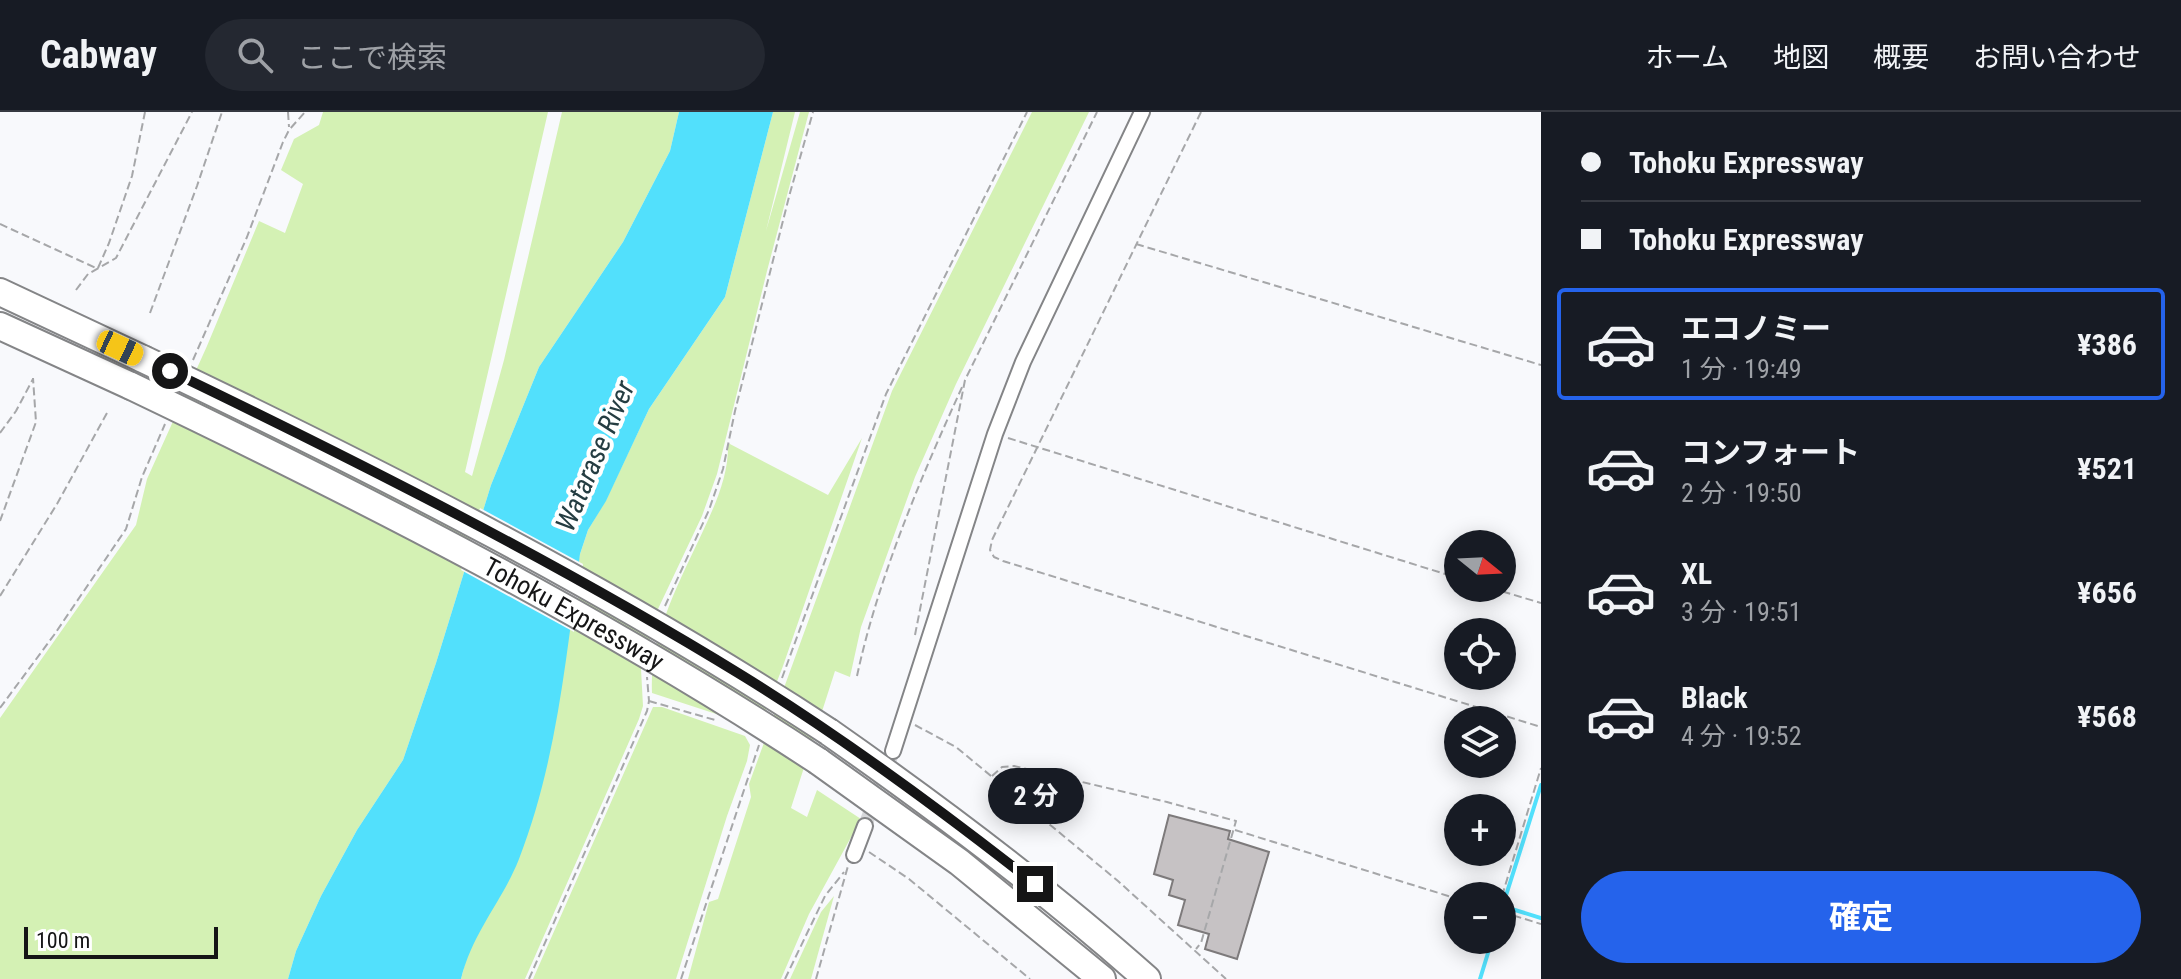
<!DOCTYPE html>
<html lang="ja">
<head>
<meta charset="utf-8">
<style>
  body { margin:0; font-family:"Roboto Condensed","Noto Sans JP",sans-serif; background:#242831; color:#f1f3f6; height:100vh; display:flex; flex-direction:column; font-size:30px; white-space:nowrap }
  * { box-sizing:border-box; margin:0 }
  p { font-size:26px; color:#9ea1a6 }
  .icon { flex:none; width:44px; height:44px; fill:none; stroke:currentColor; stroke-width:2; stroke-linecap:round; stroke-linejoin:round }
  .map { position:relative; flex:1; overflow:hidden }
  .side { display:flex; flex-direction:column; background:#171b24; width:640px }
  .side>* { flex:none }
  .hud { display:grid; align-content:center; height:176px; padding:0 40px; background:#171b24 }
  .needle { width:52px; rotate:108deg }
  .controls { position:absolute; left:1444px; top:418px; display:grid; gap:16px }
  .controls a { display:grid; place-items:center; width:72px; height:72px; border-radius:50%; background:#171b24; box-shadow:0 4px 20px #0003; font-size:40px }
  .scale { position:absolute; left:24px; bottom:20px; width:194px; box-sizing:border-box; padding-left:8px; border:4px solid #151516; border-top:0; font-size:22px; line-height:28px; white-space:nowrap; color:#151516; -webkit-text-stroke:6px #fff; paint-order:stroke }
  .end { position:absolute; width:36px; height:36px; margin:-18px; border:10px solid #151516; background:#fff; box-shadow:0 0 0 4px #fff }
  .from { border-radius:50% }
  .bubble { position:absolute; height:56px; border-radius:28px; background:#171b24; box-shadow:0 4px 20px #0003; font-size:26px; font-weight:700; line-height:56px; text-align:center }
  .car { position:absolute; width:24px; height:48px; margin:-24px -12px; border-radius:10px; box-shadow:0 0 6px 2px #0007; background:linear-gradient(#f5c518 24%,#345 0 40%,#f5c518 0 76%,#345 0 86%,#f5c518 0) }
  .hud b { display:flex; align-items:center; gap:28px; height:76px; font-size:30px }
  .hud b+b { border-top:2px solid #363941 }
  .hud i { width:20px; height:20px; background:#f1f3f6 }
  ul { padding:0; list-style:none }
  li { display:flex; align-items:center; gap:24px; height:112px; margin:0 16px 12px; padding:0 24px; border:4px solid transparent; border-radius:8px }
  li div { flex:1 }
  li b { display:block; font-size:30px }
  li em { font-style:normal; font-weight:700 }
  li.selected { border-color:#2563eb }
  li>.icon { width:72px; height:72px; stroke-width:1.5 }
  .button { display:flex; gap:16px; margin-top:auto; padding:16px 40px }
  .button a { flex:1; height:92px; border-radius:48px; background:#2563eb; color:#fff; font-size:32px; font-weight:700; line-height:92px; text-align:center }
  header { display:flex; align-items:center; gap:48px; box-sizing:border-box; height:112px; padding:0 40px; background:#171b24; border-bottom:2px solid #363941 }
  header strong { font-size:38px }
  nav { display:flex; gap:44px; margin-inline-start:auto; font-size:28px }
  .search { width:560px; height:72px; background:#242831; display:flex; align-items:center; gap:20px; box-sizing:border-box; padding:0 28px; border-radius:44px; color:#9ea1a6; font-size:30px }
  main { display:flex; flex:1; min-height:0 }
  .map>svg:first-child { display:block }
  .green { fill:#d4f1b4 }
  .water { fill:#52e0fc }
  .pier { fill:#f8f9fc }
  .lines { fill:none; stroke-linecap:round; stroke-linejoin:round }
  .stream { stroke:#52e0fc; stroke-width:4 }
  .building { fill:#c6c2c4; stroke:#7d7a7b; stroke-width:2 }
  .street-tunnel { stroke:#d6d7da; stroke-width:14; stroke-dasharray:14 7; stroke-linecap:butt }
  .street-casing { stroke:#848587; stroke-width:18 }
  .highway-casing { stroke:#848587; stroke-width:30 }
  .path { stroke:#a6a7a9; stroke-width:2; stroke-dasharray:8 4; stroke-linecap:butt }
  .street { stroke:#fff; stroke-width:14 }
  .highway { stroke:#fff; stroke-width:26 }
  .highway-bridge-casing { stroke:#848587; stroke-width:30; stroke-linecap:butt }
  .highway-bridge { stroke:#fff; stroke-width:26 }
  .route { stroke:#151516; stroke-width:10 }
  .labels { text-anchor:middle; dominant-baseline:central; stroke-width:8; stroke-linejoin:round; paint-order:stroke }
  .street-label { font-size:26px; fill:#151516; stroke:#fff }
  .water-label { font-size:28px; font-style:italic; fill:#253d42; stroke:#fff }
</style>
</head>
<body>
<header>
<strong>Cabway</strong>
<div class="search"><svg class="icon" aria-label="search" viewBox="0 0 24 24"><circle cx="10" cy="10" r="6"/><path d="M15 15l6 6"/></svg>ここで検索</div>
<nav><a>ホーム</a><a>地図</a><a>概要</a><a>お問い合わせ</a></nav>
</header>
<main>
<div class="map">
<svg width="1541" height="867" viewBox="0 0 1541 867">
  <rect width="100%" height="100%" fill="#f8f9fc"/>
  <g class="green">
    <path d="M323,0h225l-83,360 7,4 32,-116 58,-248h117l-9,39 -47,91 -84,125 -48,118 -55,178 -33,97 -46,70 -36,66 -25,55 -8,28h-288v-261l136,-193 11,-46 60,-133 52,-125 26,12 18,-49 -22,-14 13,-31 25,-14z"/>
    <path d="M773,0h22l-29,119 34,-119h9l-42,159 -50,203 -15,42 -44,93 -17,60 2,37 -4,13 -114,260h-64l7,-27 50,-92 62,-306 8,-24 18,-30 43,-91 76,-112z"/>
    <path d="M1032,0h57l-133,272 -41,93 -54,150 -11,50 -15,-6 -44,137 16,9 10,-27 44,29 -52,95 -28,65h-93l21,-77 9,-3 33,-102 -2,-13 143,-393z"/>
    <path d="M862,326l-79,228 -24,62 -107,-35c-3,-57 28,-112 51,-162 13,-28 26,-57 25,-88l100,52z"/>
    <path d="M653,595h9l83,29 5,9 -3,16 -20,55 -51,163h-143z"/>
    <path d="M834,784l-23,83h-21l31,-67z"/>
  </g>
  <path class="water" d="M679,0h94l-48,185 -76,112 -43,92 -18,29 -8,24c-14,103 -23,207 -61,305 -17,43 -46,72 -58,120h-173l8,-28 25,-55 36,-66 46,-70 33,-97 55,-178 48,-118 84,-125 47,-91z"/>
  <path class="pier" d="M480,396l103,56 -9,68 -113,-62z"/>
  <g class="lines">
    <g class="stream">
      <path d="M1502,794l39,12"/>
      <path d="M1502,796l39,-123"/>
      <path d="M1480,867l12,-39"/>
    </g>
  </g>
  <path class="building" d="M1169,703l61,16 -2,8 41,13 -32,107 -32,-10 4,-15 -31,-9 7,-25 -16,-5 4,-15 -19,-6z"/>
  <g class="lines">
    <path class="street-tunnel" d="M865,714l28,-75"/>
    <g class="street-casing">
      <g id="street">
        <path d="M893,639l102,-317 28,-72 119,-250"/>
        <path d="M854,743l11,-29"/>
      </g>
    </g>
    <g class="highway-casing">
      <g id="highway">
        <path d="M0,180l143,67"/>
        <path d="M0,214l131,60"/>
        <path d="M829,620c110,77 217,157 318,247"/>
        <path d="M818,649l141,101 143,117"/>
      </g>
    </g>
    <g class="path">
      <path d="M288,0l1,15"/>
      <path d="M1201,0l-209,428 -2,10 4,7 9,4 538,166"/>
      <path d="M0,112l96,44"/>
      <path d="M1136,132l405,121"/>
      <path d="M98,156l11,-25 23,-67 13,-64"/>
      <path d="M76,178l12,-16 28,-16 76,-146"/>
      <path d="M150,201l47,-127 25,-74"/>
      <path d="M193,248l54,-123 36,-95 6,-12 16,-18"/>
      <path d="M0,321l16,-22 17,-32"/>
      <path d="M1008,326l450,140"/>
      <path d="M0,409l36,-99 -3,-44"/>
      <path d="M1491,476l50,15"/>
      <path d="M0,484l57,-92 50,-91"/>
      <path d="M665,494l44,-96 14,-41 12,-58 55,-218 23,-81"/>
      <path d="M915,523l50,-255 132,-268"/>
      <path d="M857,564c21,-98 64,-199 106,-291"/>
      <path d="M782,566l104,-284 141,-282"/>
      <path d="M649,589l66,19"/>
      <path d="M0,596l54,-73 72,-106 16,-52 23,-53"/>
      <path d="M915,613l41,22 162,134 108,98"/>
      <path d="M992,664l10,-9 12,-1 153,36 69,19 -35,122 -5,6"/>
      <path d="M1235,718l223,69"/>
      <path d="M869,740l40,27 121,100"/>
      <path d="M1502,784l39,-128"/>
      <path d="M1502,800l39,12"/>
      <path d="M529,867l118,-268 2,-10 -2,-24"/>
      <path d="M681,867l78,-234"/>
      <path d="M785,867l40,-83 19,-24"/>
      <path d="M816,867l32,-113"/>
    </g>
    <use href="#street" class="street"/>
    <use href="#highway" class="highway"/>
    <g class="highway-bridge-casing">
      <g id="highway-bridge">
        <path d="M143,247c235,112 468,230 686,373"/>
        <path id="s1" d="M131,274c236,113 468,231 687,375"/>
      </g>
    </g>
    <use href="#highway-bridge" class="highway-bridge"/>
  </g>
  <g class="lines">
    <path class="route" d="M170,259c195,94 389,192 573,305 102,63 198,134 292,208"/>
  </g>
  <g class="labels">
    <g class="street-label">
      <text stroke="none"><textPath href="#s1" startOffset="498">Tohoku Expressway</textPath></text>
    </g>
    <g class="water-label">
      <text transform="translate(595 344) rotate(-67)">Watarase River</text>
    </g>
  </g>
</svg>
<div class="controls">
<a><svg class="needle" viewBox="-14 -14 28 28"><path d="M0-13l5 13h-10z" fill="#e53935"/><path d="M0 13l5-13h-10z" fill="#9ea1a6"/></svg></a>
<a><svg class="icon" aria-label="locate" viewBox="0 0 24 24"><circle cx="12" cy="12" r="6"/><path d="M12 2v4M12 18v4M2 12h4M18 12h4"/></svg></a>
<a><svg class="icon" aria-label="layers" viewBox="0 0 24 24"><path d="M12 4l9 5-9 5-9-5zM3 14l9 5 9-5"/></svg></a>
<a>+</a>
<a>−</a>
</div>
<div class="scale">100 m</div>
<i class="end from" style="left:170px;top:259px"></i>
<i class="end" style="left:1035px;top:772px"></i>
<div class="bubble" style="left:988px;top:656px;width:96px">2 分</div>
<i class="car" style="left:120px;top:236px;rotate:115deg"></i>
</div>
<section class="side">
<div class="hud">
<b><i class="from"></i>Tohoku Expressway</b>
<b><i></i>Tohoku Expressway</b>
</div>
<ul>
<li class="selected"><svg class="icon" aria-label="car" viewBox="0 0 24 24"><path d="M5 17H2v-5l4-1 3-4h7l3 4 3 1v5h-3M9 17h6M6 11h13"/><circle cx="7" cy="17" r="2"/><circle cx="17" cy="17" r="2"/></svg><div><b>エコノミー</b><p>1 分 · 19:49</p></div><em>¥386</em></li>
<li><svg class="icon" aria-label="car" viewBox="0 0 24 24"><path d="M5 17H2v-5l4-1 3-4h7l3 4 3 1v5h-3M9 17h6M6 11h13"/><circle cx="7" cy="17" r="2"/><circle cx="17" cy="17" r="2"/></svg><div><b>コンフォート</b><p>2 分 · 19:50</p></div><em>¥521</em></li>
<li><svg class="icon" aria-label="car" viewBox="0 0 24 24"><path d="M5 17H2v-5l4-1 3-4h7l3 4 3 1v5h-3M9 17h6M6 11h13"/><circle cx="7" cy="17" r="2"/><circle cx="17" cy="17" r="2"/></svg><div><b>XL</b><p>3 分 · 19:51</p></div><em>¥656</em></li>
<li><svg class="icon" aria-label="car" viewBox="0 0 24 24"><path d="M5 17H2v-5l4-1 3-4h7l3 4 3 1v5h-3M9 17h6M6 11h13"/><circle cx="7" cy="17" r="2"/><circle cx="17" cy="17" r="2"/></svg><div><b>Black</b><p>4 分 · 19:52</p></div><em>¥568</em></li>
</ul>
<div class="button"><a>確定</a></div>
</section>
</main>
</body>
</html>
